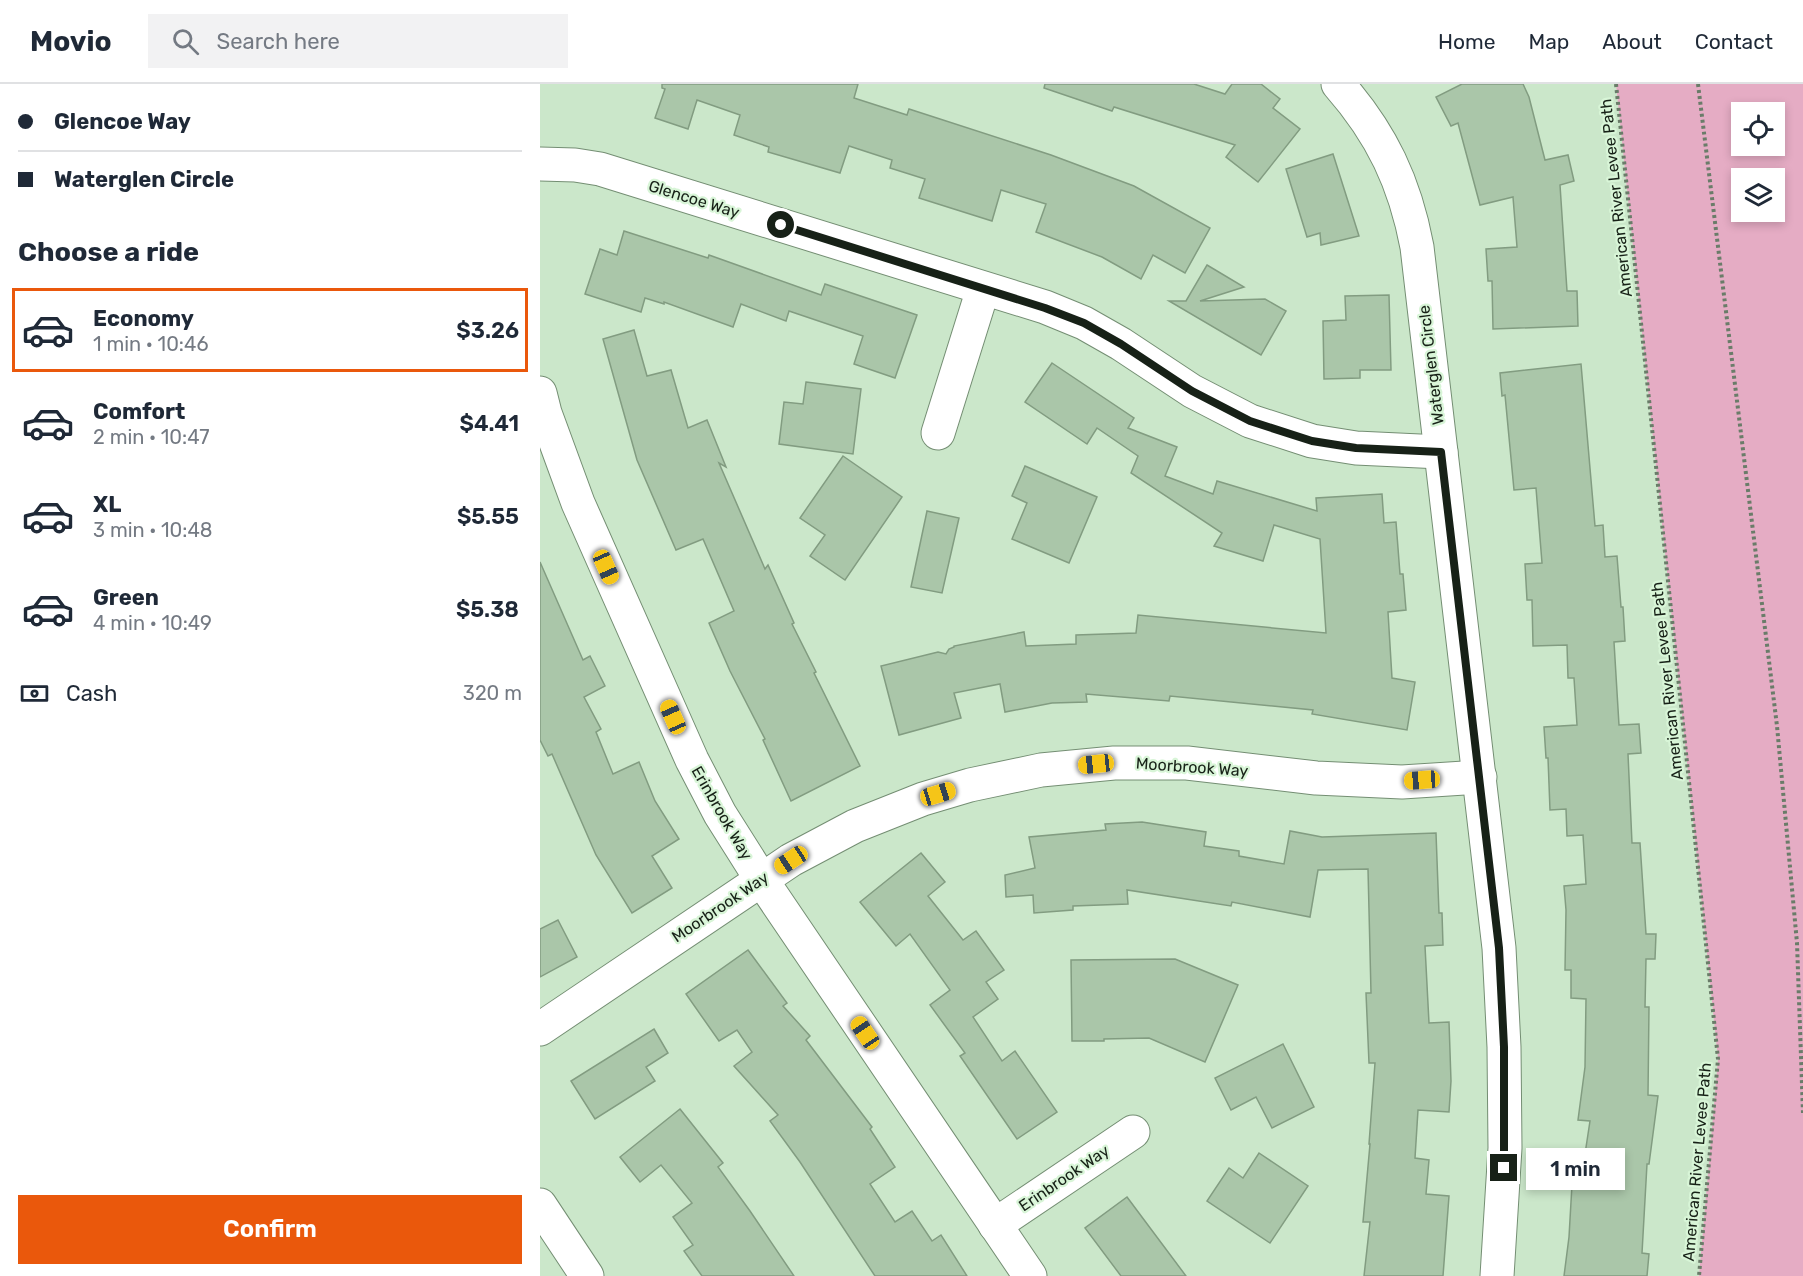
<!DOCTYPE html>
<html lang="en">
<head>
<meta charset="utf-8">
<style>
  body { margin:0; font-family:Rubik,sans-serif; background:#f2f2f3; color:#1f2937; height:100vh; display:flex; flex-direction:column; font-size:22px; white-space:nowrap }
  * { box-sizing:border-box; margin:0 }
  p { font-size:20px; color:#747a83 }
  .icon { flex:none; width:33px; height:33px; fill:none; stroke:currentColor; stroke-width:2; stroke-linecap:round; stroke-linejoin:round }
  .map { position:relative; flex:1; overflow:hidden }
  .panel { display:flex; flex-direction:column; background:#fff; width:540px }
  .panel>* { flex:none }
  .banner { display:grid; align-content:center; height:132px; padding:0 18px; background:#fff }
  .buttons { position:absolute; left:1191px; top:18px; display:grid; gap:12px }
  .buttons a { display:grid; place-items:center; width:54px; height:54px; border-radius:0px; background:#fff; box-shadow:0 3px 9px #0003; font-size:30px }
  .end { position:absolute; width:27px; height:27px; margin:-14px; border:8px solid #172117; background:#fff; box-shadow:0 0 0 3px #fff }
  .from { border-radius:50% }
  .bubble { position:absolute; height:42px; border-radius:0px; background:#fff; box-shadow:0 3px 9px #0003; font-size:20px; font-weight:600; line-height:42px; text-align:center }
  .car { position:absolute; width:18px; height:36px; margin:-18px -9px; border-radius:8px; box-shadow:0 0 4px 2px #0007; background:linear-gradient(#f5c518 24%,#345 0 40%,#f5c518 0 76%,#345 0 86%,#f5c518 0) }
  .banner b { display:flex; align-items:center; gap:21px; height:57px; font-size:22px }
  .banner b+b { border-top:2px solid #e0e1e3 }
  .banner i { width:15px; height:15px; background:#1f2937 }
  ul { padding:0; list-style:none }
  li { display:flex; align-items:center; gap:18px; height:84px; margin:0 12px 9px; padding:0 6px; border:3px solid transparent; border-radius:0px }
  li div { flex:1 }
  li b { display:block; font-size:22px }
  li em { font-style:normal; font-weight:600 }
  li.selected { border-color:#ea580c }
  li>.icon { width:54px; height:54px; stroke-width:1.5 }
  h2 { padding:0 18px; font-size:27px; line-height:72px }
  .pay { display:flex; align-items:center; gap:15px; height:66px; padding:0 18px; font-size:22px }
  .pay p { margin-inline-start:auto }
  .primary-button { display:flex; gap:12px; margin-top:auto; padding:12px 18px }
  .primary-button a { flex:1; height:69px; border-radius:0px; background:#ea580c; color:#fff; font-size:24px; font-weight:600; line-height:69px; text-align:center }
  header { display:flex; align-items:center; gap:36px; box-sizing:border-box; height:84px; padding:0 30px; background:#fff; border-bottom:2px solid #e0e1e3 }
  header strong { font-size:28px }
  nav { display:flex; gap:33px; margin-inline-start:auto; font-size:21px }
  .search { width:420px; height:54px; background:#f2f2f3; display:flex; align-items:center; gap:15px; box-sizing:border-box; padding:0 21px; border-radius:0px; color:#747a83; font-size:22px }
  main { display:flex; flex:1; min-height:0 }
  .map>svg:first-child { display:block }
  .green { fill:#e5acc4; fill-rule:evenodd }
  .building { fill:#aac6a9; stroke:#829c81; stroke-width:1.5 }
  .lines { fill:none; stroke-linecap:round; stroke-linejoin:round }
  .minor-casing { stroke:#748e73; stroke-width:35 }
  .tertiary-casing { stroke:#748e73; stroke-width:35 }
  .path { stroke:#6a7c69; stroke-width:4; stroke-dasharray:3 3; stroke-linecap:butt }
  .minor { stroke:#fff; stroke-width:33 }
  .tertiary { stroke:#fff; stroke-width:33 }
  .route { stroke:#172117; stroke-width:8 }
  .labels { text-anchor:middle; dominant-baseline:central; stroke-width:4.5; stroke-linejoin:round; paint-order:stroke }
  .street-label { font-size:16px; fill:#172117; stroke:#d8f5d7 }
</style>
</head>
<body>
<header>
<strong>Movio</strong>
<div class="search"><svg class="icon" aria-label="search" viewBox="0 0 24 24"><circle cx="10" cy="10" r="6"/><path d="M15 15l6 6"/></svg>Search here</div>
<nav><a>Home</a><a>Map</a><a>About</a><a>Contact</a></nav>
</header>
<main>
<section class="panel">
<div class="banner">
<b><i class="from"></i>Glencoe Way</b>
<b><i></i>Waterglen Circle</b>
</div>
<h2>Choose a ride</h2>
<ul>
<li class="selected"><svg class="icon" aria-label="car" viewBox="0 0 24 24"><path d="M5 17H2v-5l4-1 3-4h7l3 4 3 1v5h-3M9 17h6M6 11h13"/><circle cx="7" cy="17" r="2"/><circle cx="17" cy="17" r="2"/></svg><div><b>Economy</b><p>1 min · 10:46</p></div><em>$3.26</em></li>
<li><svg class="icon" aria-label="car" viewBox="0 0 24 24"><path d="M5 17H2v-5l4-1 3-4h7l3 4 3 1v5h-3M9 17h6M6 11h13"/><circle cx="7" cy="17" r="2"/><circle cx="17" cy="17" r="2"/></svg><div><b>Comfort</b><p>2 min · 10:47</p></div><em>$4.41</em></li>
<li><svg class="icon" aria-label="car" viewBox="0 0 24 24"><path d="M5 17H2v-5l4-1 3-4h7l3 4 3 1v5h-3M9 17h6M6 11h13"/><circle cx="7" cy="17" r="2"/><circle cx="17" cy="17" r="2"/></svg><div><b>XL</b><p>3 min · 10:48</p></div><em>$5.55</em></li>
<li><svg class="icon" aria-label="car" viewBox="0 0 24 24"><path d="M5 17H2v-5l4-1 3-4h7l3 4 3 1v5h-3M9 17h6M6 11h13"/><circle cx="7" cy="17" r="2"/><circle cx="17" cy="17" r="2"/></svg><div><b>Green</b><p>4 min · 10:49</p></div><em>$5.38</em></li>
</ul>
<div class="pay"><svg class="icon" aria-label="cash" viewBox="0 0 24 24"><path d="M3 7h18v10H3z"/><circle cx="12" cy="12" r="2"/></svg>Cash<p>320 m</p></div>
<div class="primary-button"><a>Confirm</a></div>
</section>
<div class="map">
<svg width="1263" height="1192" viewBox="0 0 1263 1192">
  <rect width="100%" height="100%" fill="#cbe7ca"/>
  <path class="green" d="M1076,0h187v1192h-104l19,-217zM1202,28h32v34h-32zM1202,94h32v34h-32z"/>
  <g class="building">
    <path d="M122,0h196l-4,14 53,17 2,-6 142,46 83,31 76,42 -25,45 -32,-18 -12,24 -39,-22 -66,-25 10,-28 -45,-14 -9,31 -73,-23 6,-19 -35,-11 2,-8 -43,-14 -9,27 -72,-21 1,-5 -35,-12 6,-20 -43,-15 -9,29 -33,-11 10,-29 -3,-1z"/>
    <path d="M505,0h149l31,10 7,-10h29l19,15 -7,9 27,21 -42,53 -32,-25 9,-12 -121,-38 -2,4 -68,-23z"/>
    <path d="M922,0h61l6,13 16,63 23,-5 6,26 -14,4 7,106h10l1,35 -85,3 -1,-48h-4l-2,-32 31,-2 -4,-50 -33,8 -22,-82 -7,3 -15,-29z"/>
    <path d="M793,70l26,82 -38,9 -1,-12 -13,4 -21,-68z"/>
    <path d="M84,147l84,27 1,-3 112,40 4,-11 92,31 -22,63 -41,-14 9,-28 -74,-25 -3,10 -45,-17 -8,23 -69,-25v2l-19,-6 -4,14 -56,-18 15,-45 17,6z"/>
    <path d="M667,181l37,22 -44,14 65,-2 21,12 -25,44 -92,-54h17z"/>
    <path d="M849,211l2,75h-31v8l-36,1 -1,-58 23,-1 -1,-24z"/>
    <path d="M94,246l13,46 24,-6 17,58 19,-8 19,47 -7,-4 46,106 3,-4 26,58 -2,1 24,48 -2,1 46,93 -69,35 -28,-61 2,-1 -35,-68 -21,-48 25,-12 -31,-72 -27,11 -39,-90 -34,-121z"/>
    <path d="M512,279l82,55 -6,10 49,19 -12,29 48,18 4,-13 100,30 -1,-13 66,-4 2,29 12,-1 4,52h3l3,36 -18,2 4,66 23,4 -8,48 -95,-16 1,-4 -143,-14 -1,5 -83,-7 1,8 -35,1 -47,9 -5,-28 -46,9 7,25 -62,17 -18,-69 57,-14 8,2 3,-5 5,-2v-1l70,-14 2,14 50,-2v-9l60,-2 2,-18 188,18 -6,-94 -46,-14 -11,36 -49,-15 8,-13 -91,-60 7,-17 -41,-28 -10,16 -62,-42z"/>
    <path d="M1041,280l14,162 8,-1 2,32 12,-1 4,51h2l2,34 -11,1 5,83 20,-1 2,29 -13,1 4,89h8l6,91h10l-1,25h-9l-1,48h4l-1,88 10,1 -9,68h-2l-5,89 7,1 -2,22h-83l5,-39 4,-70h10l7,-46 -12,-1 7,-53 1,-68 -15,-1v-28h-6l1,-60 -2,-24 22,-2 -3,-49 -16,1 -1,-27 -16,1 -2,-52h-2l-2,-31 33,-2 -3,-47h-6l-1,-33 -34,1 -1,-46h-5l-2,-36 17,-1 -6,-75 -22,2 -9,-95 -3,1 -2,-23z"/>
    <path d="M266,298l55,7 -8,65 -74,-10 5,-42 19,2z"/>
    <path d="M303,372l59,41 -57,83 -35,-24 15,-21 -25,-17z"/>
    <path d="M485,382l72,31 -28,66 -57,-24 15,-36 -15,-7z"/>
    <path d="M387,427l32,7 -17,75 -31,-6z"/>
    <path d="M0,478l43,98 7,-4 15,30 -21,11 17,32 -5,3 17,42 26,-12 16,39 24,38 -27,17 20,32 -40,25 -36,-58 -44,-101 -4,2 -8,-16z"/>
    <path d="M602,738l64,10 -2,14 35,5v5l45,8 6,-33 32,6 114,-4 3,80h3l1,32 -18,1 4,77 20,-1 2,59 -2,31 -31,-2 -3,48 14,2 -3,34 23,2 -6,80h-79l6,-54h-7l7,-78h-1l6,-81h-6l-3,-70h5l-3,-124 -50,1 -8,47 -78,-15 -1,4 -104,-16 1,14 -55,2v4l-39,3 -1,-18 -27,2 -1,-22 30,-7 -6,-31 77,-7 -1,-6z"/>
    <path d="M381,769l24,29 -17,14 35,44 13,-9 28,39 -18,12 12,17 -25,18 29,44 13,-10 42,61 -40,27 -57,-83 5,-3 -35,-48 20,-15 -40,-56 -14,12 -36,-44z"/>
    <path d="M18,836l19,37 -37,20v-48z"/>
    <path d="M208,866l39,53 -4,3 27,30 -4,4 66,87 -2,2 25,38 -25,17 25,38 17,-11 20,30 9,-6 26,41h-92l-75,-114 -30,-41 8,-6 -44,-49 18,-14 -15,-22 -18,11 -33,-47z"/>
    <path d="M635,875l63,26 -33,77 -56,-24 -45,1v2h-32l-1,-81z"/>
    <path d="M114,945l14,24 -22,14 9,14 -60,38 -24,-38z"/>
    <path d="M743,960l31,63 -42,21 -16,-31 -25,13 -16,-32z"/>
    <path d="M140,1025l43,54 -5,4 32,44 44,65h-92l-18,-25 9,-6 -20,-28 19,-14 -31,-38 -21,17 -20,-25z"/>
    <path d="M719,1069l49,33 -38,57 -63,-42 22,-33 14,10z"/>
    <path d="M587,1113l59,79h-65l-36,-48z"/>
  </g>
  <g class="lines">
    <g class="minor-casing">
      <g id="minor">
        <path d="M798,0c44,50 67,99 79,163l82,701 5,99 1,101 -8,128"/>
        <path d="M0,80l35,1 25,4 445,138 39,16 37,21 71,47 58,30 62,20 44,7 85,4"/>
        <path d="M0,309l5,20 33,90 114,257 28,54 41,65 269,397"/>
        <path d="M398,349l45,-144"/>
        <path d="M0,945l251,-169 64,-34 68,-27 47,-14 71,-15 73,-7h73l129,15 86,4 78,-5"/>
        <path d="M455,1141l138,-93"/>
      </g>
    </g>
    <g class="tertiary-casing">
      <path id="tertiary" d="M0,1121l47,71"/>
    </g>
    <g class="path">
      <path d="M1076,0l102,975 -19,217"/>
      <path d="M1158,0l79,642 20,217 6,170"/>
    </g>
    <use href="#minor" class="minor"/>
    <use href="#tertiary" class="tertiary"/>
  </g>
  <g class="lines">
    <path class="route" d="M241,141l264,83 39,15 37,21 71,47 58,30 62,20 44,7 85,4 58,496 5,99v121"/>
  </g>
  <g class="labels">
    <g class="street-label">
      <text transform="translate(1076 114) rotate(-96)">American River Levee Path</text>
      <text transform="translate(154 115) rotate(17)">Glencoe Way</text>
      <text transform="translate(891 281) rotate(-97)">Waterglen Circle</text>
      <text transform="translate(1127 597) rotate(-96)">American River Levee Path</text>
      <text transform="translate(652 683) rotate(4)">Moorbrook Way</text>
      <text transform="translate(182 729) rotate(60)">Erinbrook Way</text>
      <text transform="translate(180 823) rotate(-34)">Moorbrook Way</text>
      <text transform="translate(1157 1078) rotate(-85)">American River Levee Path</text>
      <text transform="translate(524 1094) rotate(-34)">Erinbrook Way</text>
    </g>
  </g>
</svg>
<div class="buttons">
<a><svg class="icon" aria-label="locate" viewBox="0 0 24 24"><circle cx="12" cy="12" r="6"/><path d="M12 2v4M12 18v4M2 12h4M18 12h4"/></svg></a>
<a><svg class="icon" aria-label="layers" viewBox="0 0 24 24"><path d="M12 4l9 5-9 5-9-5zM3 14l9 5 9-5"/></svg></a>
</div>
<i class="end from" style="left:241px;top:141px"></i>
<i class="end" style="left:964px;top:1084px"></i>
<div class="bubble" style="left:986px;top:1064px;width:99px">1 min</div>
<i class="car" style="left:66px;top:483px;rotate:156deg"></i>
<i class="car" style="left:133px;top:633px;rotate:336deg"></i>
<i class="car" style="left:556px;top:680px;rotate:264deg"></i>
<i class="car" style="left:882px;top:696px;rotate:266deg"></i>
<i class="car" style="left:398px;top:710px;rotate:73deg"></i>
<i class="car" style="left:251px;top:776px;rotate:237deg"></i>
<i class="car" style="left:325px;top:949px;rotate:326deg"></i>
</div>
</main>
</body>
</html>
